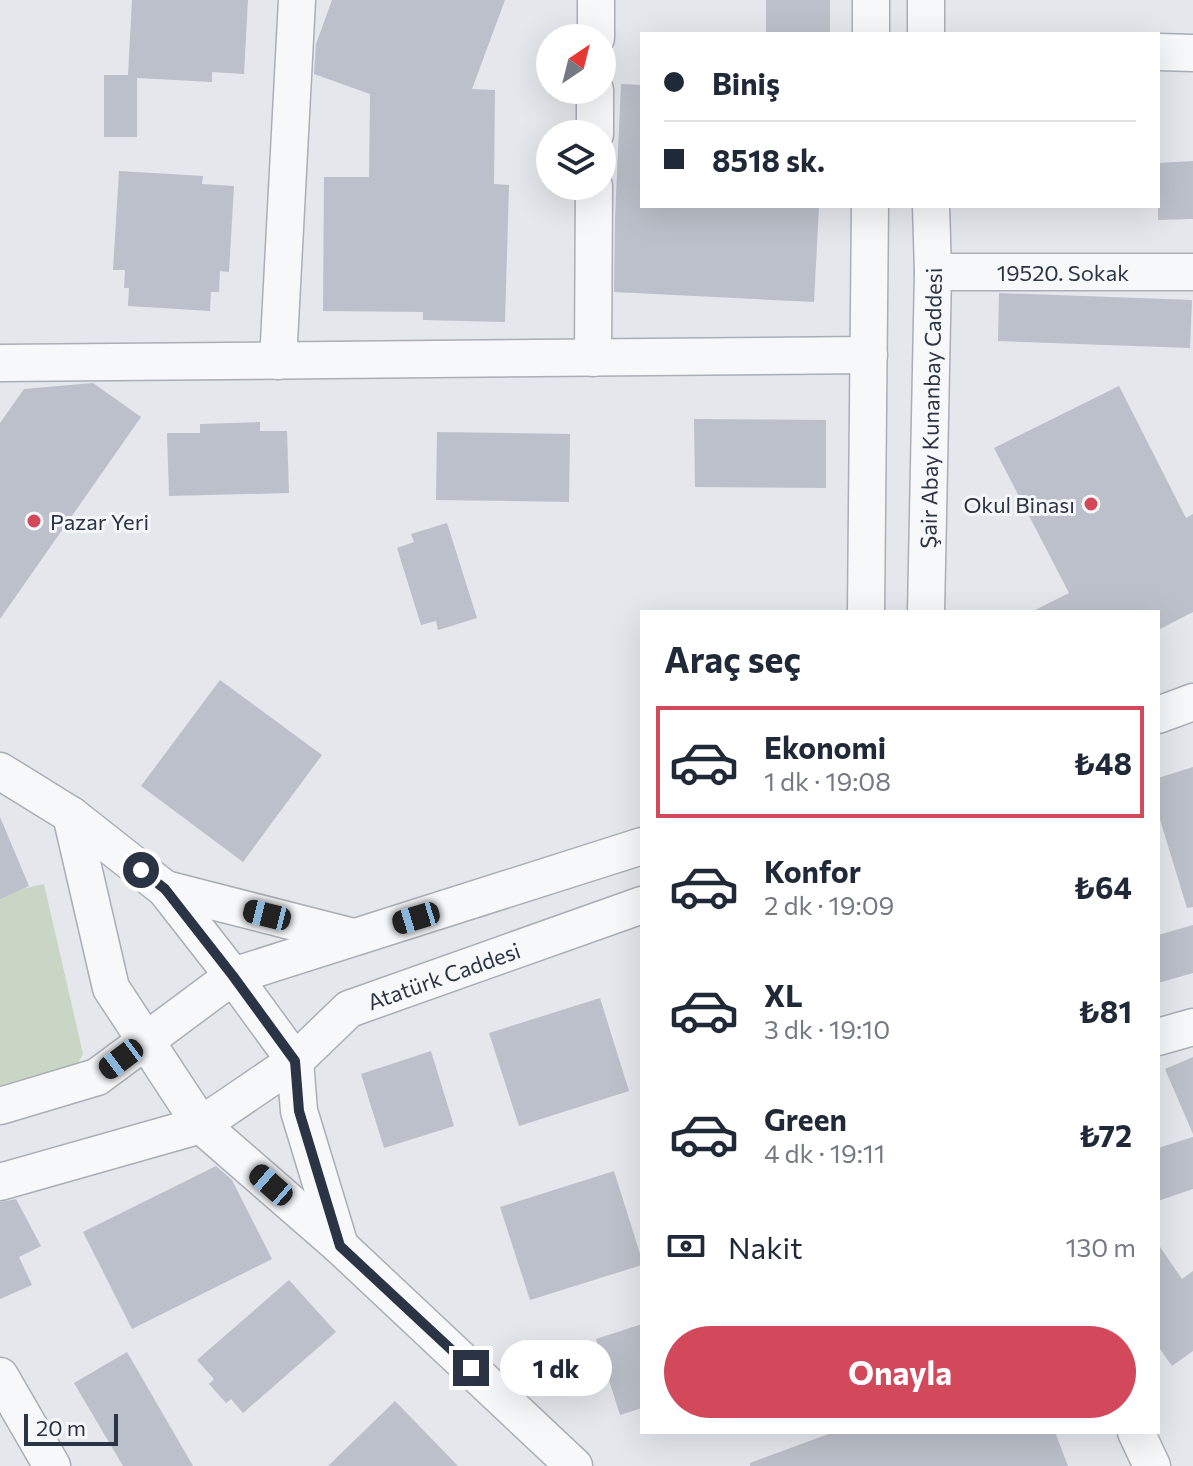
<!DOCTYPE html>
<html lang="tr">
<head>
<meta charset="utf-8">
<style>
  body { margin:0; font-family:Commissioner,sans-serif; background:#f2f2f3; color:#1f2937; height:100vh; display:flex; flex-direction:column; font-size:30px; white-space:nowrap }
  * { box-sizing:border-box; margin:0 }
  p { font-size:26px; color:#747a83 }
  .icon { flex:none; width:44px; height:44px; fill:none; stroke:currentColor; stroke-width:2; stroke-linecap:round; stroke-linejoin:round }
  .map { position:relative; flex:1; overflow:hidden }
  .drawer { position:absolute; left:640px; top:610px; width:520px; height:824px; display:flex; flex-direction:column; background:#fff; border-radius:0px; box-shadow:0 8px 32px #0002 }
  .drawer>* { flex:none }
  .hud { position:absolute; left:640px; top:32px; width:520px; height:176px; border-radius:0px; box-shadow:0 8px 32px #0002; display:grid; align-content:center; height:176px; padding:0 24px; background:#fff }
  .needle { width:52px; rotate:35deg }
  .tools { position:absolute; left:536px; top:24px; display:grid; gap:16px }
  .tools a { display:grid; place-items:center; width:80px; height:80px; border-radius:50%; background:#fff; box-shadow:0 8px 32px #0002; font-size:40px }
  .scale { position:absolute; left:24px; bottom:20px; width:94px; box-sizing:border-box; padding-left:8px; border:4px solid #2b3445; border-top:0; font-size:22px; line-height:28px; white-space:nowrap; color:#2b3445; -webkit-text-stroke:6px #f4f6f9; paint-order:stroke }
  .end { position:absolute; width:36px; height:36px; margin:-18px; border:10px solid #2b3445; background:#fff; box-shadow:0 0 0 4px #fff }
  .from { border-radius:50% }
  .bubble { position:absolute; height:56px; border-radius:28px; background:#fff; box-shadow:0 8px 32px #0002; font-size:26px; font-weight:700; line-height:56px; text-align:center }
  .car { position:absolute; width:24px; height:48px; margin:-24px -12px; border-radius:10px; box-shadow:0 0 6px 2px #0007; background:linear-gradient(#222 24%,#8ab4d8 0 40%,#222 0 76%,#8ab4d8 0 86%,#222 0) }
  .hud b { display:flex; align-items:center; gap:28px; height:76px; font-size:30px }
  .hud b+b { border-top:2px solid #e0e1e3 }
  .hud i { width:20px; height:20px; background:#1f2937 }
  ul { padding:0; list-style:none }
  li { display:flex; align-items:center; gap:24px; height:112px; margin:0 16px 12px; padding:0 8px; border:4px solid transparent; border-radius:0px }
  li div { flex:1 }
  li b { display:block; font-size:30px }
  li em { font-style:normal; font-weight:700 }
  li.selected { border-color:#d1495b }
  li>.icon { width:72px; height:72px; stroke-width:1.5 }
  h2 { padding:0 24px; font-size:36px; line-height:96px }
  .pay { display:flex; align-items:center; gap:20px; height:88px; padding:0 24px; font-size:30px }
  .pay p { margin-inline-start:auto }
  .action { display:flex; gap:16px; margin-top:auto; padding:16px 24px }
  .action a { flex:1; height:92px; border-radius:48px; background:#d1495b; color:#fff; font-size:32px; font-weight:700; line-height:92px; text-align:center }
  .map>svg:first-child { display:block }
  .green { fill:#c9d6c5 }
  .building { fill:#bbc0ca }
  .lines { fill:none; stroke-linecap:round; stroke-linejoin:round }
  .minor-casing { stroke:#a9aeb7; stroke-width:39 }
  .minor { stroke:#f7f8fa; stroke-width:36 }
  .route { stroke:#2b3445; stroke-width:10 }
  .poi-dot { fill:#d1495b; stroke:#f4f6f9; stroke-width:3 }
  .labels { text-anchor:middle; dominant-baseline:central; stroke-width:6; stroke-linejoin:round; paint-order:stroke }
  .street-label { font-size:22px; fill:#2b3445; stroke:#f4f6f9 }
  .poi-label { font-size:22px; fill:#2b3445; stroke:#f4f6f9; text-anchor:end }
</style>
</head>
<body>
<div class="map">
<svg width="1193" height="1466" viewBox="0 0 1193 1466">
  <rect width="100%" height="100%" fill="#e4e7ec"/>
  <path class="green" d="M44,884l39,170 -6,11 -77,23v-194z"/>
  <g class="building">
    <path d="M132,0h116l-4,74 -32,-2v10l-75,-4v59h-33v-62h24z"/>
    <path d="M332,0h173l-33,89 23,1 -1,94 15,1 -4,137 -82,-2v-8l-100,-1 1,-134h45l1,-83 -56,-20 2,-30z"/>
    <rect x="766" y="0" width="64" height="34"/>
    <path d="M621,84l21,1v121h177l-5,96 -200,-10 1,-74z"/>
    <path d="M1193,161v58l-35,1v-57z"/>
    <path d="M119,171l84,5 -1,8 32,2 -5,86 -9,-1 -1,21h-8l-1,19 -82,-5 1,-18h-5l1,-18h-12z"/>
    <path d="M999,293l193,7 -2,48 -192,-7z"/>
    <path d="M93,383l48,34 -141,202v-196l24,-34z"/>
    <path d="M1119,386l67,132 7,-4v98l-35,18v-18h-127l38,-19 -75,-145z"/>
    <path d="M694,419l132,1v68l-131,-1z"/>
    <path d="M260,422v9h27l2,62 -120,3 -2,-63h33v-9z"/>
    <path d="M437,432l133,2 -1,68 -133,-2z"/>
    <path d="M447,523l30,95 -39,12 -2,-9 -15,4 -24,-77 17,-6 -3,-8z"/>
    <path d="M220,680l102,75 -79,107 -102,-76z"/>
    <path d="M1193,767v140l-6,1 -29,-95v-35z"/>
    <path d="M0,817l29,69 -29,13z"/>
    <path d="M1193,925v48l-35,10v-48z"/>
    <path d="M600,998l29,93 -110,35 -30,-93z"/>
    <path d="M431,1051l23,75 -70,22 -23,-74z"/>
    <path d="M1193,1057v77l-28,-65z"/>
    <path d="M1193,1137v52l-35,12v-53z"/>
    <path d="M216,1166l16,14 40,79 -140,70 -49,-97z"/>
    <path d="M614,1171l28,89v5l-112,35 -30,-93z"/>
    <path d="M16,1199l25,47 -22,11 13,28 -32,14v-97z"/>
    <path d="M1158,1244l24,35 11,-8v80l-21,15 -14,-20z"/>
    <path d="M289,1280l47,52 -93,81 -12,-14 -5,4 -17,-19 5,-5 -17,-19z"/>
    <path d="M642,1324v84l-22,7 -24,-76z"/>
    <path d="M127,1352l66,114h-70l-49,-83z"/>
    <path d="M395,1401l63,65h-130z"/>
    <path d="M834,1432h221l13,34h-318v-3z"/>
  </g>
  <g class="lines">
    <g class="minor-casing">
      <g id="minor">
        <path d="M871,34v-34"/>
        <path d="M926,34v-34"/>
        <path d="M596,38v-38"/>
        <path d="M1158,52l35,1"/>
        <path d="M595,134v-44"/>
        <path id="s1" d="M933,272h260"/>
        <path d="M593,358l1,-172"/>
        <path d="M278,361l19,-361"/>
        <path d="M0,363l869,-8"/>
        <path d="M866,612l4,-406"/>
        <path id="s2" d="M926,612l7,-340 -2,-66"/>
        <path d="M1158,715l35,-13"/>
        <path d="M0,771l71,44 94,74 68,87 62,85 4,50 41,135"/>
        <path d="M71,815l40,173 90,137 139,121 234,220"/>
        <path d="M165,889l188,48"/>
        <path d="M1158,1037l35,-10"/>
        <path d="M0,1106l97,-29 136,-101 409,-130"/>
        <path id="s3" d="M0,1182l201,-57 94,-64 54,-52 293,-104"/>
        <path d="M0,1376l52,90"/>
        <path d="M1136,1432l16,34"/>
      </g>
    </g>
    <use href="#minor" class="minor"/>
  </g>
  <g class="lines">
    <path class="route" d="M141,870l24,19 68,87 62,85 4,50 41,135 131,122"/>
  </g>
  <g class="poi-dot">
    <circle cx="1091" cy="504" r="8"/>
    <circle cx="34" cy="521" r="8"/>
  </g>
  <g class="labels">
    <g class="street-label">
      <text stroke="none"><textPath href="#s1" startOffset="130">19520. Sokak</textPath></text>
      <text stroke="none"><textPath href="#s2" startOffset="204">Şair Abay Kunanbay Caddesi</textPath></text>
      <text stroke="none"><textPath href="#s3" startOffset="498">Atatürk Caddesi</textPath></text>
    </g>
    <g class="poi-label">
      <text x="1075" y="504">Okul Binası</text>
      <text x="50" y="521" text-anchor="start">Pazar Yeri</text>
    </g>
  </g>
</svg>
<div class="tools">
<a><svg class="needle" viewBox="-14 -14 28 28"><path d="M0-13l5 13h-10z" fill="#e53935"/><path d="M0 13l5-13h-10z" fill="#747a83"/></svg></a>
<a><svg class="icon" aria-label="layers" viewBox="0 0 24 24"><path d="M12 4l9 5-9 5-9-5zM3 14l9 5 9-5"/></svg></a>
</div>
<div class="scale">20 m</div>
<i class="end from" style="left:141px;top:870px"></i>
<i class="end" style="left:471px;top:1368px"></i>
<div class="bubble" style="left:500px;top:1340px;width:112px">1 dk</div>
<i class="car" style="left:267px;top:915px;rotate:284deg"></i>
<i class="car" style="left:416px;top:918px;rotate:253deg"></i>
<i class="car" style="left:121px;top:1059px;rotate:233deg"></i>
<i class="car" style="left:271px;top:1185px;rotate:311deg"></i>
<div class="hud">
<b><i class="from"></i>Biniş</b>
<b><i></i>8518 sk.</b>
</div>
<section class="drawer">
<h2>Araç seç</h2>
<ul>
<li class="selected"><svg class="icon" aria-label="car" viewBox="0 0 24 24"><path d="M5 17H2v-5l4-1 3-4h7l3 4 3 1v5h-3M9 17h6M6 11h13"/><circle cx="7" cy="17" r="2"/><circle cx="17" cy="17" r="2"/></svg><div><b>Ekonomi</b><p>1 dk · 19:08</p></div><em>₺48</em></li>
<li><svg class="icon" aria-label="car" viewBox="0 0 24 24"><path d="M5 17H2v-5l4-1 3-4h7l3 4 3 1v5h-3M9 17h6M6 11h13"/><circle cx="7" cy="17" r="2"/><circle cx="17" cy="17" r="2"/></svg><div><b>Konfor</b><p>2 dk · 19:09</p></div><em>₺64</em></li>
<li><svg class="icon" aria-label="car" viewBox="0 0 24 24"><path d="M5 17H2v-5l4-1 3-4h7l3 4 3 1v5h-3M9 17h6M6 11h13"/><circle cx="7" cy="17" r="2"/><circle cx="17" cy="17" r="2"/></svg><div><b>XL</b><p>3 dk · 19:10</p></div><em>₺81</em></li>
<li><svg class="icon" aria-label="car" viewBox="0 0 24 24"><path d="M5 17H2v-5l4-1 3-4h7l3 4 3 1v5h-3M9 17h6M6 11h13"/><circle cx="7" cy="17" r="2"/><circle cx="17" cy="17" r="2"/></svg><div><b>Green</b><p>4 dk · 19:11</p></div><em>₺72</em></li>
</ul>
<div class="pay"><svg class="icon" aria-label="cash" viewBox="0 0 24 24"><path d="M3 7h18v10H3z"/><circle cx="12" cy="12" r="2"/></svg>Nakit<p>130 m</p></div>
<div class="action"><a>Onayla</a></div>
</section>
</div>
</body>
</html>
